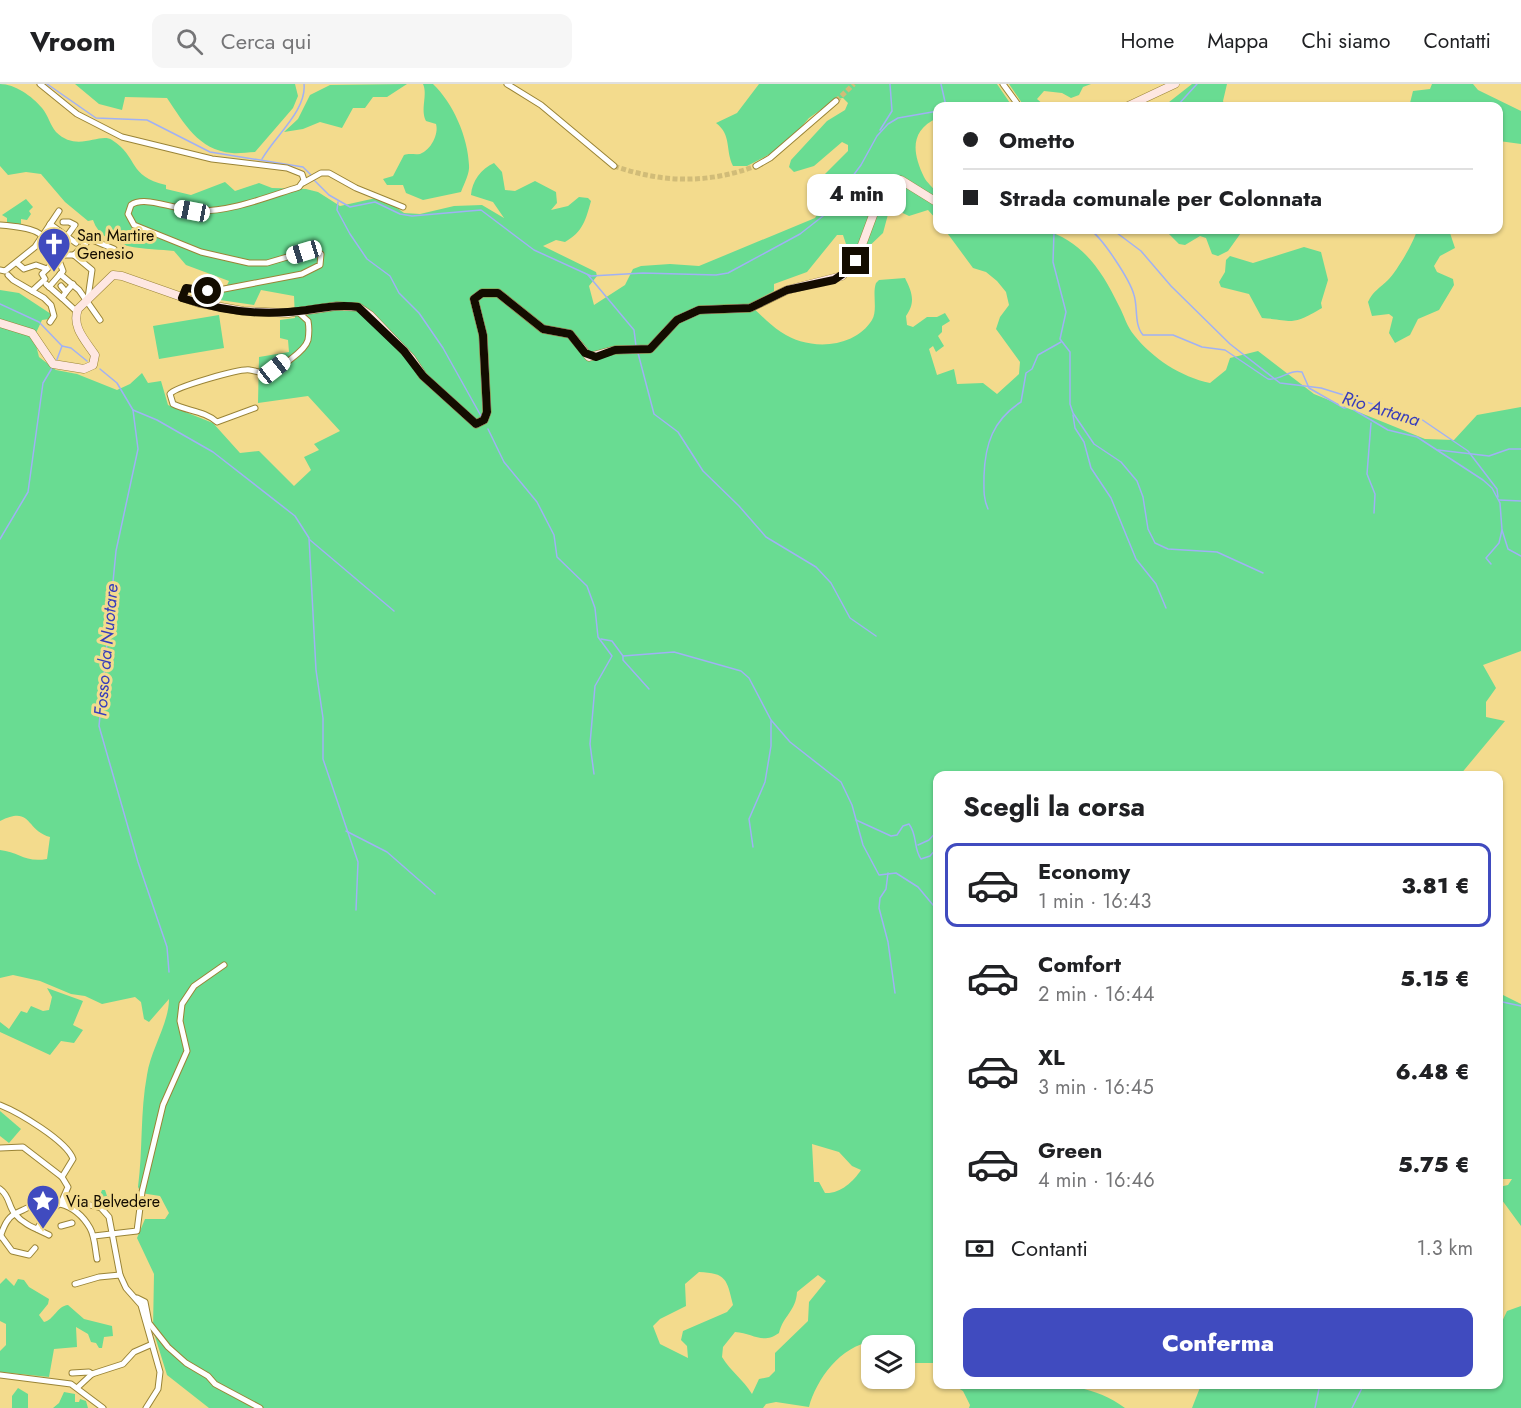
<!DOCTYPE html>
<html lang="it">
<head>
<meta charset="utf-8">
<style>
  body { margin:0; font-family:Jost,sans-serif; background:#f6f6f6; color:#202124; height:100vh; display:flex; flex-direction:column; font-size:22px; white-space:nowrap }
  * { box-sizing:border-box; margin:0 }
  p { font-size:20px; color:#757577 }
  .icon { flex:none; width:33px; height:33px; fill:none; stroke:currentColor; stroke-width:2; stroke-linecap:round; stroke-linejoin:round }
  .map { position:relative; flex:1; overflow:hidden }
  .sheet { position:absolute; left:933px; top:687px; width:570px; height:618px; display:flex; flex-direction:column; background:#fff; border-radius:12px; box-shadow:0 2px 4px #0004 }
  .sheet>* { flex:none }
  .top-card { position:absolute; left:933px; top:18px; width:570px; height:132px; border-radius:12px; box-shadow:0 2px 4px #0004; display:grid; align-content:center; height:132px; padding:0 30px; background:#fff }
  .buttons { position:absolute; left:861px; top:1251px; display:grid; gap:12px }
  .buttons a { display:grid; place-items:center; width:54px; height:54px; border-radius:12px; background:#fff; box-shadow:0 2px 4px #0004; font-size:30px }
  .end { position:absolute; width:27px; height:27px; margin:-14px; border:8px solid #130c00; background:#fff; box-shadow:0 0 0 3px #fff }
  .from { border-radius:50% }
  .bubble { position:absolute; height:42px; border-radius:12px; background:#fff; box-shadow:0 2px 4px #0004; font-size:20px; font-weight:800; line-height:42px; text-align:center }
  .car { position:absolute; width:18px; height:36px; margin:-18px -9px; border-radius:8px; box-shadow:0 0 4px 2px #0007; background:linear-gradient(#fff 24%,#345 0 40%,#fff 0 76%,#345 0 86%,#fff 0) }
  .top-card b { display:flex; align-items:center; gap:21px; height:57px; font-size:22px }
  .top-card b+b { border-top:2px solid #e0e0e0 }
  .top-card i { width:15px; height:15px; background:#202124 }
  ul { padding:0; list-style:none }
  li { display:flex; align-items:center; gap:18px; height:84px; margin:0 12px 9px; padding:0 18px; border:3px solid transparent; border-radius:12px }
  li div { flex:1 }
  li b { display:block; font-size:22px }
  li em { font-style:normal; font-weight:800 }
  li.active { border-color:#404bbf }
  li>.icon { width:54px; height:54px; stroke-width:1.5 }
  h2 { padding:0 30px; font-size:27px; line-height:72px }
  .pay { display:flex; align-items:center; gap:15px; height:66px; padding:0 30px; font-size:22px }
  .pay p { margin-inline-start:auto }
  .primary-button { display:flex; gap:12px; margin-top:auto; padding:12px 30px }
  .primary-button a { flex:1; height:69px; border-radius:12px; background:#404bbf; color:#fff; font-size:24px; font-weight:800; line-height:69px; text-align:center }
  header { display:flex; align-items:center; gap:36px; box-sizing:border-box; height:84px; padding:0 30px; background:#fff; border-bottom:2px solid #e0e0e0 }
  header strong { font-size:28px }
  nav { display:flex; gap:33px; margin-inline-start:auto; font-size:21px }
  .search { width:420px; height:54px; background:#f6f6f6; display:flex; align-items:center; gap:15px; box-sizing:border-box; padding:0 21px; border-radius:12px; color:#757577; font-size:22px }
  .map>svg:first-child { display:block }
  .green { fill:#69dc92; fill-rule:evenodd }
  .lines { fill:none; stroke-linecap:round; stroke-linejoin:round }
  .stream { stroke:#a0b1f5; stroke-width:1.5 }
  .street-tunnel { stroke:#d1bc78; stroke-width:5; stroke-dasharray:5 2.5; stroke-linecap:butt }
  .street-casing { stroke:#9a8436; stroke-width:7 }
  .secondary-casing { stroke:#9a8436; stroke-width:9 }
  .street { stroke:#fff; stroke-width:5 }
  .secondary { stroke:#fee7e2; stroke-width:8 }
  .route { stroke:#130c00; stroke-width:8 }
  .labels { text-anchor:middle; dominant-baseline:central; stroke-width:6; stroke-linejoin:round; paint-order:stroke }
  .poi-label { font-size:16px; fill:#130c00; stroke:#f3db8d; text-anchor:start }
  .water-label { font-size:18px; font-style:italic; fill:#373dbb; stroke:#f3db8d }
</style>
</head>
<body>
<header>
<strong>Vroom</strong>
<div class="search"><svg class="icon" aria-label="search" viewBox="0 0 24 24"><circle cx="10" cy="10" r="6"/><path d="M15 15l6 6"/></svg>Cerca qui</div>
<nav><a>Home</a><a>Mappa</a><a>Chi siamo</a><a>Contatti</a></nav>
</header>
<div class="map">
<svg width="1521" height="1324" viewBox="0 0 1521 1324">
  <rect width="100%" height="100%" fill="#f3db8d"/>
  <g class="green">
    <path d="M0,0c15,0 32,12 42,24 6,7 8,17 14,24 21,21 44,0 56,8 27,17 15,36 54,45v4l25,6 34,-13 10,9 24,-8 13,5 34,1 12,3 22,14 36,-8 17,7 11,8 16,1 34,-8 28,-1 22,13 -11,-16 -22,-7c1,-14 10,-26 23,-32l8,9 3,18 10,1 20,-10 21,11 1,11 -6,7 17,-4 11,-9 9,1 3,3c-5,18 -8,31 -26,41l-9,-2 -13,6 53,26 1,4 -8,10 5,19 31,-20 8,-16 8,-3 29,-2 29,2 116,-48 11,-18 -9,-18 31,-31v-6l-6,-3 -28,24 -20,6 -5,-5 2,-7 36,-39 18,-11 3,-7 -5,-5 -7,1 -27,19 -19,22 -18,13 -25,13h-14c-8,-16 -1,-31 -17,-43l21,-10 22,-29h238l15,22h-74l-1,12c-27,13 -25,34 -13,59 3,6 9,10 12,15 4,7 1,21 1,28l-9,-10 -19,6 -19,-9 -7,26 -21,20h-13l-6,-18h-6l-30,37 -33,12v7l-25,13c10,9 20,20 32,28 27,19 73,17 91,-12 6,-10 0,-26 4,-37l3,-3 26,-2c7,14 11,24 1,38l1,9 6,2 14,-10h10l8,-4 5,8 -8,5v6l-4,4 6,10 -8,6 -3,-6 -4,3 8,26 17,-6 3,15 26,-1 14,11 22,-20 1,-12 -24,-33 4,-12 9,-12 -3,-13 -9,-11 -11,-9 -13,-4 -28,-38h99c39,11 58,41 75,76 5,9 8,21 15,29 18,23 47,42 76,48l16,-13 4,-12 28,-7 56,43 111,45 29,1 23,-25 44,-8v244l-38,14 13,23 -10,14v15l19,4 -45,54 -522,1 -1,587h-32l-1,-17c-10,-1 -22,-5 -32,-4 -31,3 -56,38 -63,65l-33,-5 -10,2 -3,4h-554l-42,-33 -14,-45 1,-56 -17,-36 8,-19h20l4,-6 -9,-17 -19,-3 -3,-6c5,-37 2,-75 9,-112 4,-26 22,-52 22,-76l-20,23 -5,-3 -3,-17 -6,-5 -33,7 -17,-8 -14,-2 -31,-13 -27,-6 -13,3v-128c19,2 25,13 47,9l3,-22c-25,-7 -18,-32 -50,-16v-531l19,3 32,21 -2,5 -7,1 -8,17 5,20 17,13 21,4 40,16 13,-6 12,-11 6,10 13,-2 7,24 45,18 27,30 19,-2 35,35 17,-16 -7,-13 15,-7 -5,-6 26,-13 -32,-35 -50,7 1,-46 30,-5 -1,-12 -8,-2v-18l15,-2 -1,-22 -33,-6 -7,15 -34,-5 9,-19 -43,-16 -12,-14c-25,-3 -71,0 -81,-31l-5,1 -23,-19 -24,-28 -15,-2 -18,3 -8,-9zM812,1060l27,8 13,14 9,4c-8,12 -21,24 -36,23l-6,-11h-5zM699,1188c27,1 28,7 34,33l-6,7 -44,19 -2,9 6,6 1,12 -28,-14 -7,-18 7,-7 26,-13 -1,-22zM818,1191l8,6 -17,21 -1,19 -33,32v18l-6,6 -10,2 -7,15c-9,-15 -21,-22 -30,-37l1,-10 12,-15c18,1 27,13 44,1 4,-17 17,-22 18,-41z"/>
    <path d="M75,0h220l3,12 -5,12 -38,44c-8,0 -16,2 -23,1 -34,-3 -48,-30 -65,-55l-42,-1 -3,13 -23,-6z"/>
    <path d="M407,0l-20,13h-14l-8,11h-12l-11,20 -22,-6 -17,7 -19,3 14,-13 12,-24 20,-10z"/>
    <path d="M423,0h10c20,19 35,53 36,81 1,8 -5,19 -8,27l-38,8 -17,-7 -3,-8h-16l-4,-6 10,-3 11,-21c6,-2 10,0 16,-1 11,-4 19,-20 16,-30l-10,-3c-6,-12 2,-26 -3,-37z"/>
    <path d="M1009,0h82l-8,3 -4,8 -8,3 -9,-5 -18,-2 -7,8 8,7h-21z"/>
    <path d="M1192,0h35l-4,17 2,5h-61z"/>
    <path d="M1432,0h41l5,6 43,21v33l-22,-3 -1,-35h-71l-3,-3h-14l3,-12 17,-2z"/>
    <path d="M26,115l7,8 -4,4 2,3 -4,6 -6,-1v5l-14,-1v-5l-5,-3z"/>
    <path d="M1165,146h78l-15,21 -10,5 -6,-2 -6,-16 -6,-2 -15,9 -6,-1z"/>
    <path d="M1417,146h32l6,18 -15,8 -6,10 3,6 16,7 1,6 -15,25 -21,9 -8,16 -15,8 -6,-10 4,-16 -4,-3 -17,2 -4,-14c5,-11 12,-14 20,-22 9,-9 26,-38 29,-50z"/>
    <path d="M1304,163l17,5 7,28 -7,23 1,5c-32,19 -28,12 -60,10l-13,-24 -28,-7 -2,-5 6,-10 1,-12 4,-4 23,7z"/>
    <path d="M219,231l5,33 -65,11 -6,-33z"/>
    <path d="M47,904l36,13 -10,24 10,5 -9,13 -13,-2 -11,14 -50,-23v-10l9,7 12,-18 6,2 4,-7 12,5 6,-1 3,-13z"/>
    <path d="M1499,909l22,11v222l-22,-30v-9l9,-2 4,-6h-13z"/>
    <path d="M0,1027l21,18 -12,14 -9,-7z"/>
    <path d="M102,1106h3l2,6 6,1 -7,10 -9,-4z"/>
    <path d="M6,1194l8,8 4,-7 6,1 5,7 20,12 -1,5 -9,11 5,7c10,-2 13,-16 24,-17l16,14 28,7 1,10 -9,1 -2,11h-3l-3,-5 -5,-1 -3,-8 -12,-7 1,20 -23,2 -5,28 -49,-5v-21l6,-6v-21l-6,-3v-37z"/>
    <path d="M1521,1222v102h-329l9,-23 297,-1 1,-56 8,-17z"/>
    <path d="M953,1301c56,-1 125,-12 172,23h-156l1,-3 -7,-14z"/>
    <path d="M18,1304l10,6v14h-16v-12z"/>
    <path d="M64,1308l11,2v8h4l1,-3 6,2 2,7h-35l6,-5z"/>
  </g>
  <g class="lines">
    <g class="stream">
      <path d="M47,0l49,34 51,2 63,32 93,15 8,8"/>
      <path d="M941,0l5,22"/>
      <path d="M1177,22l20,-22"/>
      <path d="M880,46l12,-19 -2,-27"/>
      <path d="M262,75c13,-23 45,-49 42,-75"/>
      <path d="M313,95l16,16 21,12 25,-5 25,12 12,2 69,-6 53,40 57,26 52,-3 73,2 12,-2 72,-39 23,-18 38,-51 16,-29 11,-12 10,-6 40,-7"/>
      <path d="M338,118l-1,8 13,24 17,25 23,17 9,17 20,20 24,35 38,68"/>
      <path d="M1090,146c12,7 40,50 44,65 4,12 0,30 9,40h30l29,12 23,3 43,29c13,2 20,-10 34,-7l7,16 35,20 5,-1 39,23 29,7 66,43 9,8 8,15 2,27 -3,13 -13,15 5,6"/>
      <path d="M1113,146l28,21 30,35 59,58 50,39 41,5 100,31 47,32 29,38 1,8"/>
      <path d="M1054,148l-1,30 13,50 -6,27 10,13v52l3,9 21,31 27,18 16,19 6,16 5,32 7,14 13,6 49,3 46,21"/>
      <path d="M588,191l46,55 2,16"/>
      <path d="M0,220l39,18 23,24 9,2 16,13"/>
      <path d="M638,269l16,61 24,18 25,39 36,35 27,31 50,30 15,16 19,35 26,18"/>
      <path d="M56,278l6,-16"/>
      <path d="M100,285l17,14 16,27 5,39 -22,102 -17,175 39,136 29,85 2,25"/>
      <path d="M133,326l24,10 56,32 82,64 14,22 7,132 7,48v41l35,103 -2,48"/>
      <path d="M1073,331l2,13 9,14 7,26 20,30 25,61 20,25 10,24"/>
      <path d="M1371,339l-4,51 8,20 -1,19"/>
      <path d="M488,345l16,33 33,40 17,33 3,22 30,29 8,22 3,29 14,19 -17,30 -5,58 4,30"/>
      <path d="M1438,366l51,6 20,-7h12"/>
      <path d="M1499,416l22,1"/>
      <path d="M988,425c-5,-11 -4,-21 -4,-33 1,-32 9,-56 37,-74l5,-29 6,-4 6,-14 23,-13"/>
      <path d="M1502,446l6,19 13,7"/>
      <path d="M0,455l28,-47 15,-109 9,-15"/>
      <path d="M310,456l84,71"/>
      <path d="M601,555l11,2 11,15v4l26,29"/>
      <path d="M623,572l51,-4 67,19 8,7 22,42 19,22 51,40 11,23 11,40 16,30 17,-2 22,14 20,24"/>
      <path d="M856,736l35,16 6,-1 6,-9 6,-2c9,12 4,24 12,35l9,-3 8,-9"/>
      <path d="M346,747l41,21 48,42"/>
      <path d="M918,761l11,-5 9,-10"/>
      <path d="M753,763l-4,-28 16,-37 6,-36v-25"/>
      <path d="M888,789l-2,16 -6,9 -1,10 9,34 7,51"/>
      <path d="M1498,917l23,5"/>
      <path d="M1315,1324l5,-24"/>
      <path d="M1352,1324l12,-24"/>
    </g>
    <g class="street-tunnel">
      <path d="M836,17l18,-17"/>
      <path d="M614,82c49,17 93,18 142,0"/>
    </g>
    <g class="street-casing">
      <g id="street">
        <path d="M40,0l37,30 45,23 90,22 75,9 15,6 2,6 -5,7c-35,11 -68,25 -105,24 -16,-1 -50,-16 -63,-6l-3,9 6,11 67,27 48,11h18l37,-11 10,-2 7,4 -1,11 -18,9 -78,15 -16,2 -22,-3 -4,10"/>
        <path d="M507,0l34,21 73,61"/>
        <path d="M1003,0l16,22"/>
        <path d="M756,82l14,-8 66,-57"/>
        <path d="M303,99l18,-10h8l27,15 47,19"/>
        <path d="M63,138h6l6,3 -8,11"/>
        <path d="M50,140l26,19"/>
        <path d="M0,141c36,3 39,5 64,30"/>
        <path d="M74,171l18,15 -4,28"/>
        <path d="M74,171l16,-16 24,10"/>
        <path d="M17,179l7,6 12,-4 11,4"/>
        <path d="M0,186l5,1 30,-24 24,-36"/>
        <path d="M60,190l19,16 21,30"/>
        <path d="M8,191l5,5 31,18 7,7 3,11 -4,6"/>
        <path d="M46,200l16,14"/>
        <path d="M61,202l5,6 7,-8"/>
        <path d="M49,203l14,-16 -5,-13"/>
        <path d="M32,207l13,-12 -3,-5 19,-19h13"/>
        <path d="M66,208l-4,6 15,14"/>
        <path d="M255,324l-38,14c-12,-11 -30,-11 -44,-18l-3,-10c5,-7 71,-26 80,-24 7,1 11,4 18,2 11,-3 37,-21 40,-32 1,-6 1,-14 0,-19l-10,-9"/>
        <path d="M0,1021c18,7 67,36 73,54l-11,18"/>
        <path d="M0,1064l23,-1 39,30 6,10 -7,16"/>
        <path d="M0,1105c10,7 8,17 15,25 9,11 22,15 34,21"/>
        <path d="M61,1142l11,-3"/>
        <path d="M37,1145l10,-16 14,-10 11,-3 29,8 8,9 11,58 6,13 15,17 19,67 -2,17 -12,19"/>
        <path d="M1,1152l11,15 17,4 6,-7"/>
        <path d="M94,1152l43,-5 5,-39 21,-87 24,-54 -7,-30 2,-17 12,-18 30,-21"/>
        <path d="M0,1153c2,-5 4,-12 8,-17 4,-6 9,-7 15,-10 25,-14 52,-8 67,18 5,9 5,21 7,31"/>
        <path d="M75,1200l24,-7 21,-2"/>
        <path d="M137,1214l8,4 4,21 19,24 18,16 22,13 7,8 45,24"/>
        <path d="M72,1289l17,-1 3,2"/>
        <path d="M0,1291l71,9 32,24"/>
        <path d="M78,1303l14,-13 31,-10 11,-12 16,-7"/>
      </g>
    </g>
    <g class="secondary-casing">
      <g id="secondary">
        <path d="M1128,22l47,-22"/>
        <path d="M0,239l32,10 21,31 31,5 9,-4 2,-10c-9,-14 -24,-28 -17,-46l35,-34 9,1 77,27 44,8 45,2 49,-7 21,1 12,8 41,43 12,18 53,48 8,-4 3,-8 -4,-77 -9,-36 8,-6h16l45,36 27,5 19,23 26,-7 35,-1 27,-29 22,-10 51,-2 37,-18 55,-14 14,-15 29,-78 4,-3h12l37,23"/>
      </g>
    </g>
    <use href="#street" class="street"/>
    <use href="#secondary" class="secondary"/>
  </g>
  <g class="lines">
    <path class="route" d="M208,207l-22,-3 -4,10c34,11 71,17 106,14 23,-1 47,-9 70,-5l46,44 19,25 53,48 8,-4 3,-8 -4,-77 -9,-36 8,-6h16l45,36 27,5 15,19 11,4 19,-7 35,-1 27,-29 22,-10 51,-2 37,-18 47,-10 16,-11 6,-8"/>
  </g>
  <defs>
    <g id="church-pin" transform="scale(1.725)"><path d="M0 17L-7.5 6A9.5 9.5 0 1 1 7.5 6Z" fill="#404bbf" stroke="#f3db8d"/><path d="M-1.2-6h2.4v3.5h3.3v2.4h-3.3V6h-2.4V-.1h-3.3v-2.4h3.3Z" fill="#fff"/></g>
    <g id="sight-pin" transform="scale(1.725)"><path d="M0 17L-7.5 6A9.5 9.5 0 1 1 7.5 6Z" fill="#404bbf" stroke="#f3db8d"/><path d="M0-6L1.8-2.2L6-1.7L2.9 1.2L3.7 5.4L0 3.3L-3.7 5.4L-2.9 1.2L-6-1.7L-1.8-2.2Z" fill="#fff"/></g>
  </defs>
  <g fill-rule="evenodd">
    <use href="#church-pin" x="54" y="160"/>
    <use href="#sight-pin" x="43" y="1117"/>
  </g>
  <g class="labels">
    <g class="poi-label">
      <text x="77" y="151">San Martire<tspan x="77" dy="18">Genesio</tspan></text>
      <text x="66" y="1117">Via Belvedere</text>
    </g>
    <g class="water-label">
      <text transform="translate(1381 325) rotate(17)">Rio Artana</text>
      <text transform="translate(106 566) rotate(-85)">Fosso da Nuotare</text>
    </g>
  </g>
</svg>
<div class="buttons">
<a><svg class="icon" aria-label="layers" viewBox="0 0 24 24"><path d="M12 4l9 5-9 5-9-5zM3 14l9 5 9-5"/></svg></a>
</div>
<i class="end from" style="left:208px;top:207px"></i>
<i class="end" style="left:856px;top:177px"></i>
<div class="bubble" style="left:807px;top:90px;width:99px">4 min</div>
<i class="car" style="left:192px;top:127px;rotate:281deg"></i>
<i class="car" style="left:304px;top:168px;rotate:253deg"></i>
<i class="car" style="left:274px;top:285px;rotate:52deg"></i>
<div class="top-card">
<b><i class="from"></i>Ometto</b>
<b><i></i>Strada comunale per Colonnata</b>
</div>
<section class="sheet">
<h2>Scegli la corsa</h2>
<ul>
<li class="active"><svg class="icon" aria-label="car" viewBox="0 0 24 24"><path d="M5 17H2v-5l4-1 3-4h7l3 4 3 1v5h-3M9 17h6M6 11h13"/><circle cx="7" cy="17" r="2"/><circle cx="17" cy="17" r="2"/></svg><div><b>Economy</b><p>1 min · 16:43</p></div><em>3.81 €</em></li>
<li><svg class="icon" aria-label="car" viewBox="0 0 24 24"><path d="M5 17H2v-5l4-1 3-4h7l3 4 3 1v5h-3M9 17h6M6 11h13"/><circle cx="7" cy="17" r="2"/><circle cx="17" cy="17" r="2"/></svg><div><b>Comfort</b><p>2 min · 16:44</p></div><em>5.15 €</em></li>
<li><svg class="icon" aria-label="car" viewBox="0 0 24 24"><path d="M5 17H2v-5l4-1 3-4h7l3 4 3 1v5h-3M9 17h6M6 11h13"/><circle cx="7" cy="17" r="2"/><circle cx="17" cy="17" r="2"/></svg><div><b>XL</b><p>3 min · 16:45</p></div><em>6.48 €</em></li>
<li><svg class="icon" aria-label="car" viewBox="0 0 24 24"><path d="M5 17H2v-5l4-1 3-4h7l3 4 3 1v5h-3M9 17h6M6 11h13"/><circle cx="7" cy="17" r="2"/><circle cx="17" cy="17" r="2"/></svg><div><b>Green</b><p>4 min · 16:46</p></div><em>5.75 €</em></li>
</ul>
<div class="pay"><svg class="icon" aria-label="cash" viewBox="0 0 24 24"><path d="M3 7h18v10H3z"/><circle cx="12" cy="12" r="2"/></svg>Contanti<p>1.3 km</p></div>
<div class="primary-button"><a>Conferma</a></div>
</section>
</div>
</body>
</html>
